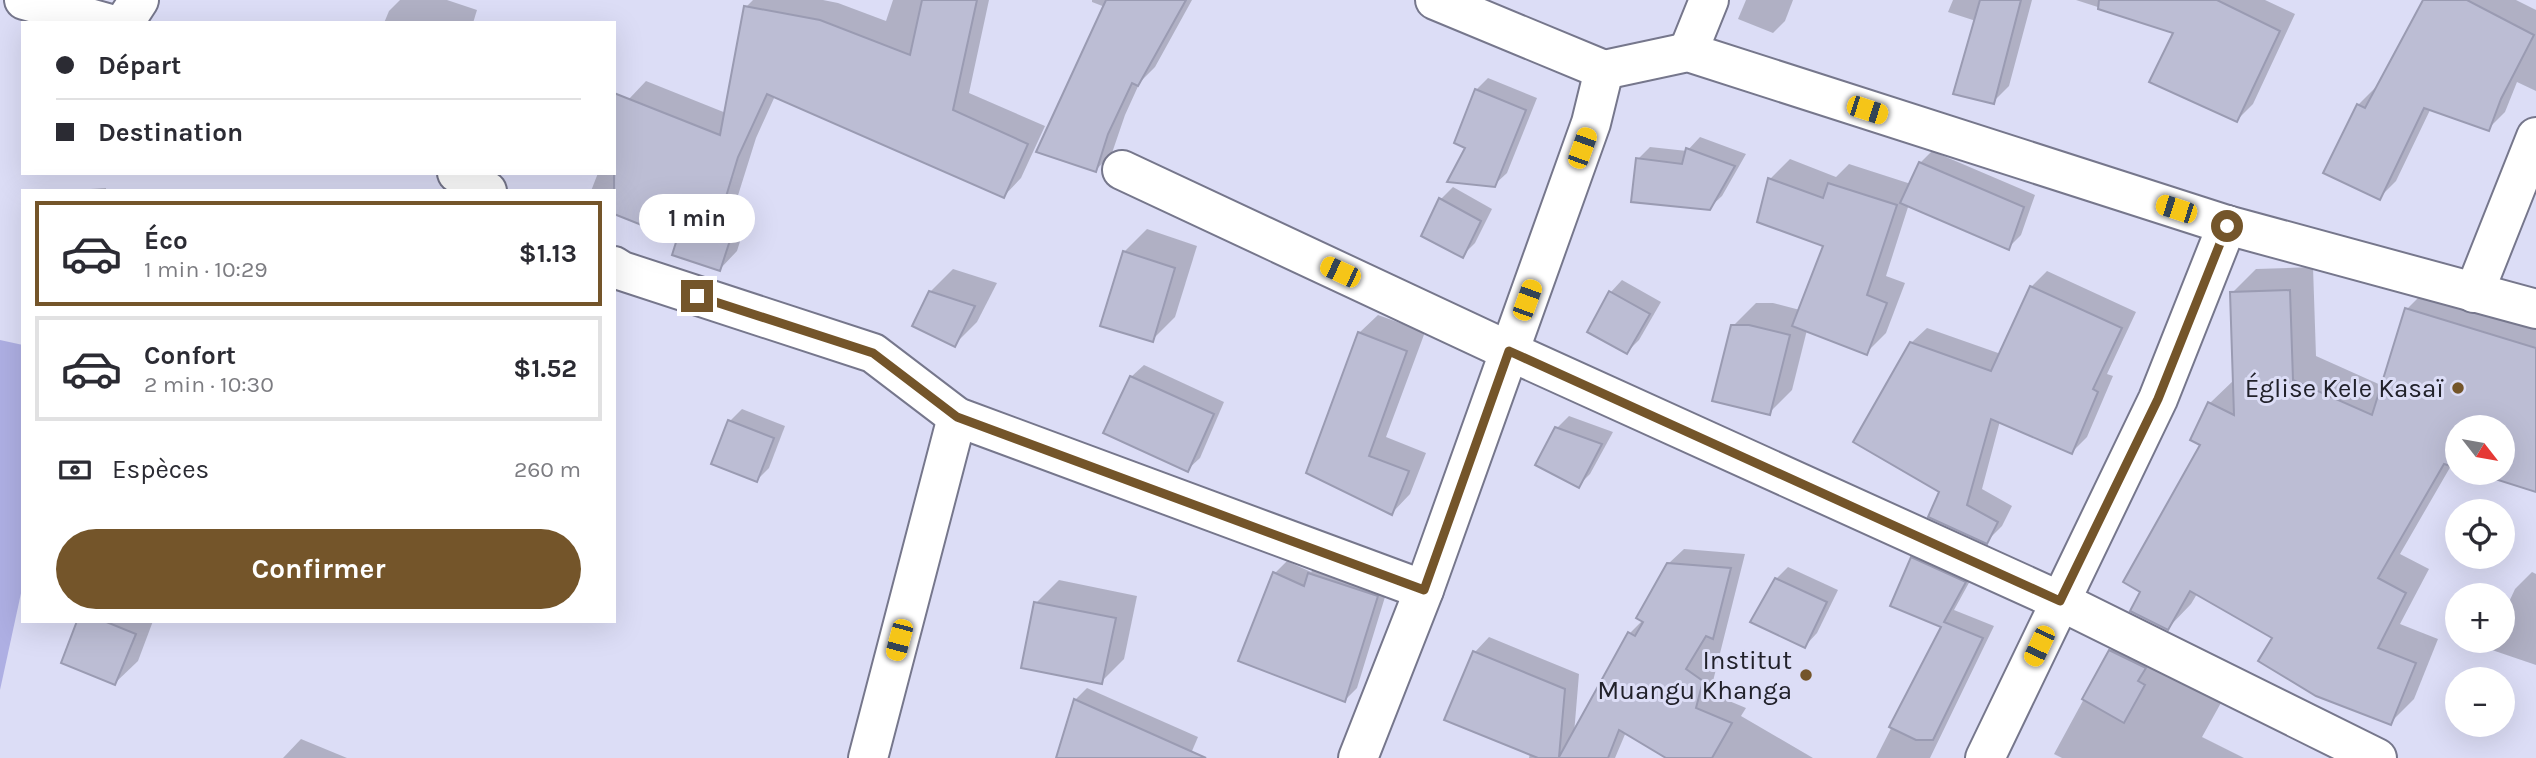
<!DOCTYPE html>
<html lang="fr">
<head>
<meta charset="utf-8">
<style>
  body { margin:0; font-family:Karla,sans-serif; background:#f2f2f3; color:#2b2b33; height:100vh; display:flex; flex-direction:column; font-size:26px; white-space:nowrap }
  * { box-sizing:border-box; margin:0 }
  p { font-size:23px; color:#7c7c81 }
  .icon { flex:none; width:38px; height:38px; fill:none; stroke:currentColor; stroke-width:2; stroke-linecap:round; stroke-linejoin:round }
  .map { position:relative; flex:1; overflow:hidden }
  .panel { position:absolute; left:21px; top:189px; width:595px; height:434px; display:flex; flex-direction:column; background:#fff; border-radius:0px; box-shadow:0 7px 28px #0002 }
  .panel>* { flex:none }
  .banner { position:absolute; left:21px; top:21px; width:595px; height:154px; border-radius:0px; box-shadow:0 7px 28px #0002; display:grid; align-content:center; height:154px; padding:0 35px; background:#fff }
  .needle { width:46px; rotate:121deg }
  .tools { position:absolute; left:2445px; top:415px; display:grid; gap:14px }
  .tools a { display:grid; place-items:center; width:70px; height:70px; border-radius:50%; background:#fff; box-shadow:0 7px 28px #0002; font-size:35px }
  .end { position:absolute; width:32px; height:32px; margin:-16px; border:9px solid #74552a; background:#fff; box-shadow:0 0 0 4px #fff }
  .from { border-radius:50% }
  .bubble { position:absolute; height:49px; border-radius:24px; background:#fff; box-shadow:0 7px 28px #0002; font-size:23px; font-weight:700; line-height:49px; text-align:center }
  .car { position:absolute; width:21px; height:42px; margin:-21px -10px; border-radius:9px; box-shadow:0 0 5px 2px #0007; background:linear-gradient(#f5c518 24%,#345 0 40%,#f5c518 0 76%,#345 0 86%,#f5c518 0) }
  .banner b { display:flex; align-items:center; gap:24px; height:66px; font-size:26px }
  .banner b+b { border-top:2px solid #e1e1e2 }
  .banner i { width:18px; height:18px; background:#2b2b33 }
  ul { padding:12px 0 0; list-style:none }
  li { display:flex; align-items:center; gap:21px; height:105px; margin:0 14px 10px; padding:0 21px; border:4px solid #e1e1e2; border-radius:0px }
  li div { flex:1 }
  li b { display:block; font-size:26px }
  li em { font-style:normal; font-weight:700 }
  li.on { border-color:#74552a }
  li>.icon { width:63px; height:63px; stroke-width:1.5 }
  .pay { display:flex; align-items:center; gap:18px; height:77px; padding:0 35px; font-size:26px }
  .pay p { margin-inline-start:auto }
  .button { display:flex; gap:14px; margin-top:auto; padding:14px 35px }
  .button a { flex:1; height:80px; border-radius:42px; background:#74552a; color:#fff; font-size:28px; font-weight:700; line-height:80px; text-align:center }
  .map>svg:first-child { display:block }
  .green { fill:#aeafe3 }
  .shadow { fill:#0003 }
  .building { fill:#bcbdd4; stroke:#9a9bb2; stroke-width:2 }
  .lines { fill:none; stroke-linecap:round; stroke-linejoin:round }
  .minor-casing { stroke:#76778c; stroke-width:42 }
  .minor { stroke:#fff; stroke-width:38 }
  .route { stroke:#74552a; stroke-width:9 }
  .poi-dot { fill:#74552a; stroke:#dcddf6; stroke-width:2.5 }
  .labels { text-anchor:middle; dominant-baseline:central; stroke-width:6; stroke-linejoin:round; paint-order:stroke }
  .poi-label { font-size:26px; fill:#21212a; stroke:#dcddf6; text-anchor:end }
</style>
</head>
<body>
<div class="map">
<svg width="2536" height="758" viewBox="0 0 2536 758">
  <rect width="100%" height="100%" fill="#dcddf6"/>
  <path class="green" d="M0,340l23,5v239l-23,106z"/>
  <g class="shadow">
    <path d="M400,0h47l30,10 -4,13h-89l5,-12z"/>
    <path d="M753,0h70l15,3 48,18 7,-21h96l-20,93 76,33 -24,52 -17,18 -229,-100 -19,42 -21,67 15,5 -13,41 -17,18 -106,-78h-23l7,-18h16v-39l15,-35 17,-18 80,32 20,-106z"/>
    <path d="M1092,0h100l-37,67 -15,15 -15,33 -13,38 -16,17 9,-163 -13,-5z"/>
    <path d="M1746,0h47l-8,21 -12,12 -35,-14z"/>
    <path d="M1953,0h79l-23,86 -16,16 -17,-81 -28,-9z"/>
    <path d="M2076,0h189l30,14 -42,90 -16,16 -62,-88z"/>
    <path d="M2424,0h92l20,10v81l-19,-9 -12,30 -17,17 -57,-21 -35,73 -17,17 -21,-93 17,-17 2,1z"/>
    <path d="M1488,78l49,20 -30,75 -13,12 -27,-38 9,-57z"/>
    <path d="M1700,137l46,17 -24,42 -13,12 -71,-49 12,-12 37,4z"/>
    <path d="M1932,151l103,44 -14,40 -12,12 -100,-43 -23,72 19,7 -19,50 -20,20 -59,-23 -15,60 -23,23 -36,-87 23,-23h17l27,7 25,-65 -55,-66 20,-20 46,18 13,-13 62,20 9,-21z"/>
    <path d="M1453,187l39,22 -17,34 -12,12 -22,-56z"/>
    <path d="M106,188v3h-46z"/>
    <path d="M1147,229l50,17 -22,71 -23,23 -28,-88z"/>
    <path d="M2313,267l3,89 67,30 24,-77 24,-24 105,32v173l-34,-18v-45h-45v39l-5,-2 -52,90 29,15 -29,55 38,15 -24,60 -24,24 -116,-86 -77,-43 -6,10 -23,24 -25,-37 60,-146 7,-42 25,-24 -3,-86 24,-24z"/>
    <path d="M953,269l44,14 -20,39 -23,23 -24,-53z"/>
    <path d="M2047,271l89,41 -29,62 6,2 -26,61 -15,15 -72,-31 -18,68 30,17 -10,20 -16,16 -44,-51 -31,-148 16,-15 74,26 30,-67z"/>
    <path d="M1622,280l39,22 -22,38 -12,12 -17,-59z"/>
    <path d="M1378,315l47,17 -39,105 40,16 -16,41 -18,19 -84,-40 51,-140z"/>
    <path d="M1144,365l80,37 -24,56 -13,12 -56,-93z"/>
    <path d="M742,409l43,17 -16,42 -12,12 -27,-59z"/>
    <path d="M1569,416l44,16 -23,42 -12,12 -21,-58z"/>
    <path d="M1925,546l51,24 -22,40 40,16 -64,132h-54l67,-132 -31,-68z"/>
    <path d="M1684,549l61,5 -35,139 36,15 -5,8 72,42h-143l-44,-26 -11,26h-86l1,-5 -55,-101 14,-15 90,37 -5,60 56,-101 13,-13 25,-56z"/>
    <path d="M1287,561l24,11 11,-10 67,22 -32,104 -12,12 -70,-127z"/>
    <path d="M1788,567l50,23 -21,43 -12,13 -29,-67z"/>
    <path d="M2532,572l4,2v91l-47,-16 3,-9h10v-23l13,-28z"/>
    <path d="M1059,580l78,16 -13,63 -23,23 -65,-79z"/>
    <path d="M79,621h74l-15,40 -23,22z"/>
    <path d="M2129,632l93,69 -20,36 42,21h-182l-8,-4 56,-103z"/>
    <path d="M1087,688l111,49 -9,21h-131l17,-58z"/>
    <path d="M301,739l46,19h-64z"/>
  </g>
  <g class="building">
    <path d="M922,0h55l-24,110 75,34 -24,54 -237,-104 -29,63 -20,66 16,5 -14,43 -48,-16 5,-16 -63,-25v-121l106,42 24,-129 76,14 90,35z"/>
    <path d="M1106,0h80l-48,86 -6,-3 -24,51 -12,38 -60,-20z"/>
    <path d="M1980,0h41l-27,104 -41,-10z"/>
    <path d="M2099,0h118l63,31 -43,91 -88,-40 24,-49 -75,-24z"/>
    <path d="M2423,0h44l67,35 -33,64 -12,32 -65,-23 -44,92 -57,-27 34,-69 8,4z"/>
    <path d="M1475,89l51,21 -31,77 -48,-5 18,-34 -11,-5z"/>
    <path d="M1686,148l49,18 -25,44 -79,-8 5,-44 46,6z"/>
    <path d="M1919,162l105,45 -15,43 -109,-47z"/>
    <path d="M1768,178l55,20 5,-15 69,22 -30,90 20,8 -20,52 -75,-29 31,-80 -66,-24z"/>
    <path d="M1439,198l42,23 -18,37 -42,-22z"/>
    <path d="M1123,251l52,17 -22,74 -53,-16z"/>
    <path d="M2030,286l92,42 -29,61 5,3 -26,62 -81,-35 -24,86 31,17 -11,22 -59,-27 11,-25 -86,-50 57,-100 81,29z"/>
    <path d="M2290,290l3,90 79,35 33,-107 131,40v144l-63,-20h29v-45h-45v41l-13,-4 -66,114 28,15 -28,55 38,15 -25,62 -75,-29 -58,-35 14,-23 -82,-47 -22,39 -38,-19 10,-19 -17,-10 77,-137 -10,-5 18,-38 26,13 -4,-123z"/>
    <path d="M929,291l46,15 -20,41 -43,-21z"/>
    <path d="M1609,291l41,23 -23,40 -40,-22z"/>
    <path d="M1731,325h18l41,10 -20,80 -58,-14z"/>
    <path d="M1358,332l49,19 -38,105 40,15 -17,44 -86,-42z"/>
    <path d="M1130,376l84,38 -26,58 -85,-39z"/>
    <path d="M728,420l46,18 -17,44 -46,-18z"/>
    <path d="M1555,427l47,17 -23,44 -44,-23z"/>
    <path d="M1911,557l55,25 -22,40 39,16 -50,102h-17l-27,-13 52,-100 -51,-21z"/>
    <path d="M1667,563l64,5 -18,71 -7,-3 -20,33 17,12 -7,27 36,15 -20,35h-46l-47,-28 -11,28h-70l-94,-38 29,-69 92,38 -6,68 69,-125 7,4 8,-14 -7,-4z"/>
    <path d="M1273,572l31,14 4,-13 70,23 -33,106 -107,-41z"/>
    <path d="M1775,578l52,24 -22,46 -55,-26z"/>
    <path d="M1034,602l82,16 -14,66 -81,-16z"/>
    <path d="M77,621h27l32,13 -21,51 -54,-22z"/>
    <path d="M2109,650l37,18 -8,13 7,4 -21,38 -42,-24z"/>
    <path d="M1074,699l132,59h-150z"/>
  </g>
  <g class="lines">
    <g class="minor-casing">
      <g id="minor">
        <path d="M24,0l83,23"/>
        <path d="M1435,0l169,70 84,-18 539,173 309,84"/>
        <path d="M124,23l15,-23"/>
        <path d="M1688,52l21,-52"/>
        <path d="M1122,170l387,181 551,250 317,157"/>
        <path d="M457,173l30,18"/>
        <path d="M614,266l8,5 251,82 84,64 467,173"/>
        <path d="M2474,293l62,-156"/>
        <path d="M868,758l89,-341"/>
        <path d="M1358,758l66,-168 167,-467 13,-53"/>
        <path d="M1985,758l173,-359 69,-174"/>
      </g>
    </g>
    <use href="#minor" class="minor"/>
  </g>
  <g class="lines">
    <path class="route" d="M697,296l176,57 84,64 467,173 85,-239 551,250 98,-202 69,-173"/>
  </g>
  <g class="poi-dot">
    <circle cx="2458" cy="388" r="7"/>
    <circle cx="1806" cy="675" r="7"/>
  </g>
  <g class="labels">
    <g class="poi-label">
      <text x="2444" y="388">Église Kele Kasaï</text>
      <text x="1792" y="660">Institut<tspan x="1792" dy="30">Muangu Khanga</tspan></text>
    </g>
  </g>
</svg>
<div class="tools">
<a><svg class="needle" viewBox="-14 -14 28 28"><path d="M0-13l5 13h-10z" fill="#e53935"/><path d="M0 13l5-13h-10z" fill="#7c7c81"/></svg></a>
<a><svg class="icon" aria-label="locate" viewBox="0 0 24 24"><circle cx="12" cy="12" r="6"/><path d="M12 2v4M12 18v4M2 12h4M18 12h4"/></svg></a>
<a>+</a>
<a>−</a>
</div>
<i class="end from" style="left:2227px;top:226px"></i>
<i class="end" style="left:697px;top:296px"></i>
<div class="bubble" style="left:639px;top:194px;width:116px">1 min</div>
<i class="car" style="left:1867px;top:110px;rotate:108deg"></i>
<i class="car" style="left:1582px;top:148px;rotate:20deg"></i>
<i class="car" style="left:2176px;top:209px;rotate:288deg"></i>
<i class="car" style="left:1340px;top:272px;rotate:295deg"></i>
<i class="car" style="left:1527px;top:300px;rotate:20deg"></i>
<i class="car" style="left:899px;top:640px;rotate:195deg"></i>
<i class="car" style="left:2039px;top:646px;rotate:205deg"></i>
<div class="banner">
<b><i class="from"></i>Départ</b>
<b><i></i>Destination</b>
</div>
<section class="panel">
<ul>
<li class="on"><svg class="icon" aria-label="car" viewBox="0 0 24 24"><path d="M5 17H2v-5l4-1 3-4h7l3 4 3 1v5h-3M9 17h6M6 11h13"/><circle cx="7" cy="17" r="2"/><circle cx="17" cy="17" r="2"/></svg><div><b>Éco</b><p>1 min · 10:29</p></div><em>$1.13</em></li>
<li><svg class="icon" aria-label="car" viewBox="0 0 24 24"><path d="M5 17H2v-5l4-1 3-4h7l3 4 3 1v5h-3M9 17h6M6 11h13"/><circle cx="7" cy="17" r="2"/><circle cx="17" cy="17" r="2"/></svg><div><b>Confort</b><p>2 min · 10:30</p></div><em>$1.52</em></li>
</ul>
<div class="pay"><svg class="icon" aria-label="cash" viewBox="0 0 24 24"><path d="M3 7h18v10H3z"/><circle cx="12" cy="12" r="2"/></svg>Espèces<p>260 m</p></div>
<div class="button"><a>Confirmer</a></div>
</section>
</div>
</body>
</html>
